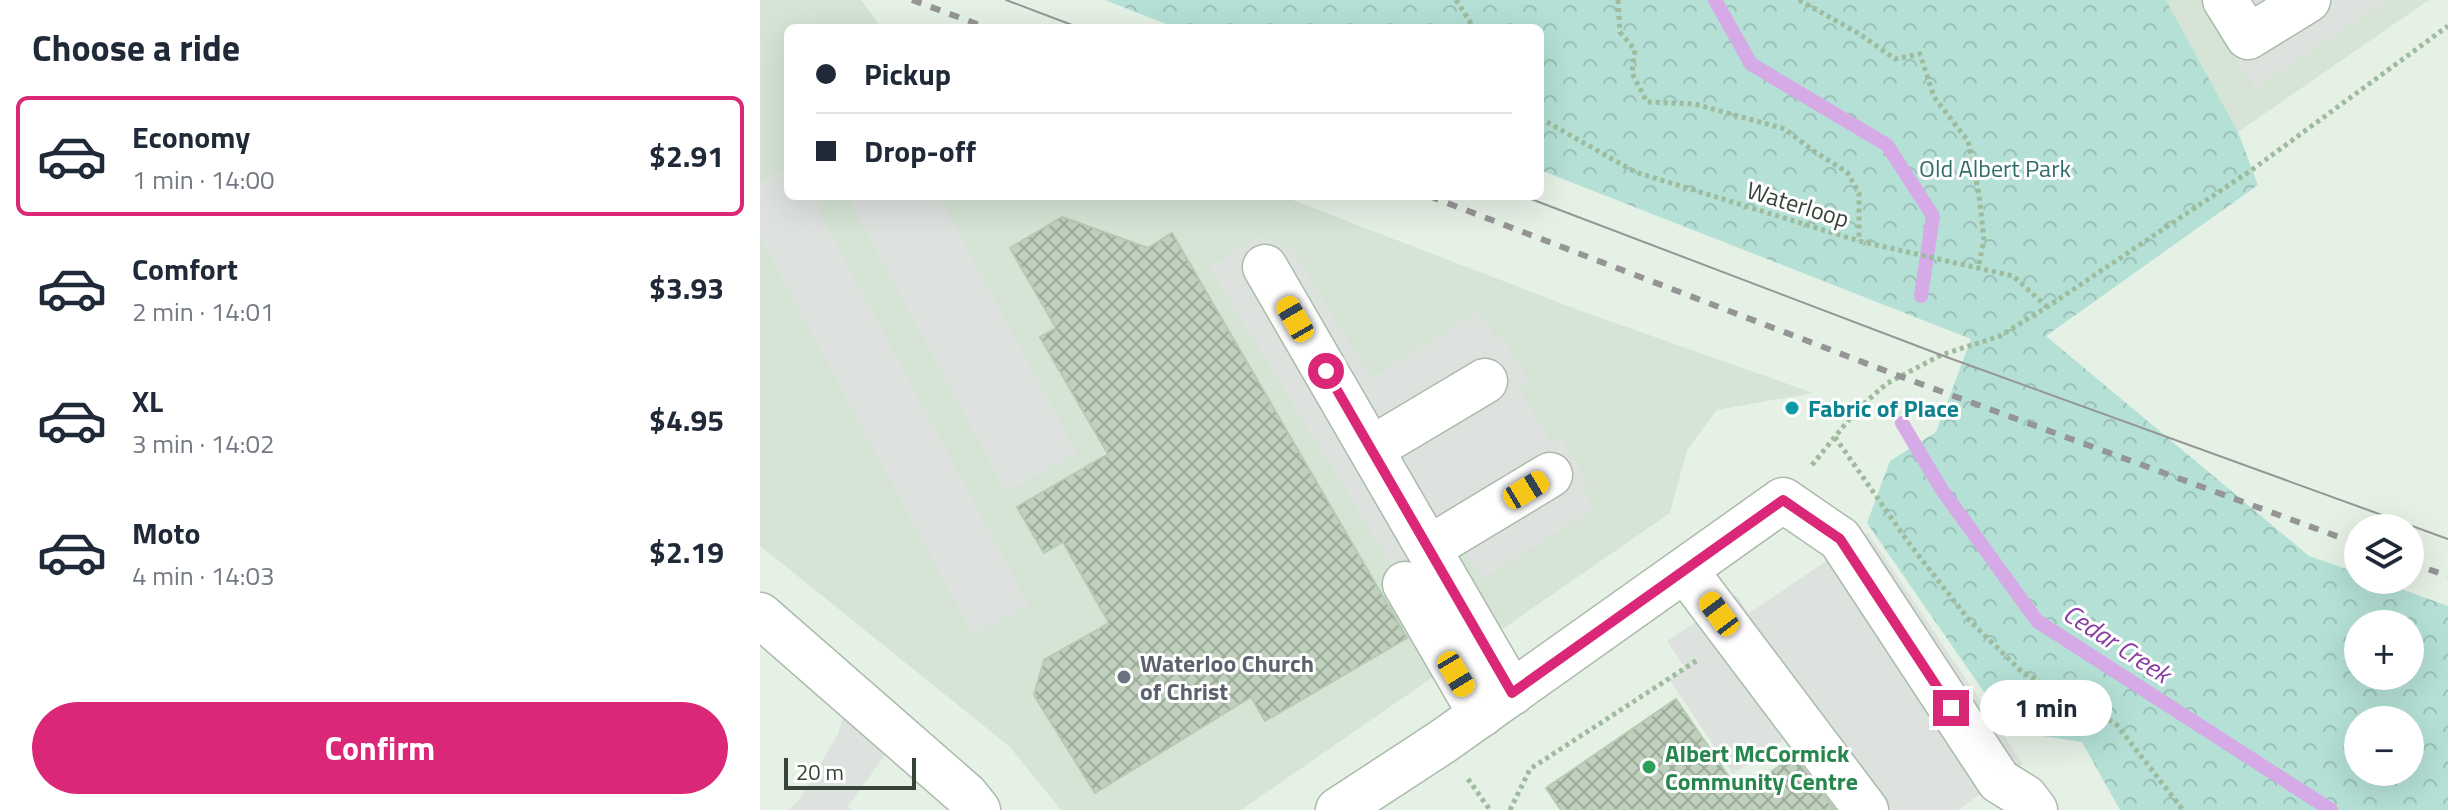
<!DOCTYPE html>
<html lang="en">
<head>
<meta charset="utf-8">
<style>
  body { margin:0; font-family:"Titillium Web",sans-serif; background:#f2f2f3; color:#1f2937; height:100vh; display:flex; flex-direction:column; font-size:30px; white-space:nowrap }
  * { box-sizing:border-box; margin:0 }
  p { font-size:26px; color:#747a83 }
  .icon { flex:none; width:44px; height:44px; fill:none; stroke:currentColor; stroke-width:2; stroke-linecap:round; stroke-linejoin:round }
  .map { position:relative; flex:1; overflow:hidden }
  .drawer { display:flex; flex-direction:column; background:#fff; width:760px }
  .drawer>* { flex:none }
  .top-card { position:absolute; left:24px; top:24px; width:760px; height:176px; border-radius:12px; box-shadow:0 8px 32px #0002; display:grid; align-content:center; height:176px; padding:0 32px; background:#fff }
  .buttons { position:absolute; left:1584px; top:514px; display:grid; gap:16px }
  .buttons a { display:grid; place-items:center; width:80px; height:80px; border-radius:50%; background:#fff; box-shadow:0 8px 32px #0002; font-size:40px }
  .scale { position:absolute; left:24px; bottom:20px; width:132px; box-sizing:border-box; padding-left:8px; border:4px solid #374336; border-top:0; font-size:22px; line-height:28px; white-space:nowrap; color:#374336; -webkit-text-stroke:6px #fff; paint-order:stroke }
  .end { position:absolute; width:36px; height:36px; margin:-18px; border:10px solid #db2777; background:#fff; box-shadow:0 0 0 4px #fff }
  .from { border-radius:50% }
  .bubble { position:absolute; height:56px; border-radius:28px; background:#fff; box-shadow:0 8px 32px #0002; font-size:26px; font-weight:700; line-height:56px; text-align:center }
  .car { position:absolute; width:24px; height:48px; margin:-24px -12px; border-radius:10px; box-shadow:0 0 6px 2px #0007; background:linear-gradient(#f5c518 24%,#345 0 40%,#f5c518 0 76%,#345 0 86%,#f5c518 0) }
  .top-card b { display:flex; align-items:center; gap:28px; height:76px; font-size:30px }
  .top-card b+b { border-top:2px solid #e0e1e3 }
  .top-card i { width:20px; height:20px; background:#1f2937 }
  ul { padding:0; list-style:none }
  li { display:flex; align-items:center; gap:24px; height:120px; margin:0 16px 12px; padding:0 16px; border:4px solid transparent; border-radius:12px }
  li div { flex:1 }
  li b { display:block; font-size:30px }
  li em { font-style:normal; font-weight:700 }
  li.on { border-color:#db2777 }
  li>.icon { width:72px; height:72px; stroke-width:1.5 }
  h2 { padding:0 32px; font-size:36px; line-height:96px }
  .button { display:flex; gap:16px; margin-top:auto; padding:16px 32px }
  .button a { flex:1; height:92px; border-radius:48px; background:#db2777; color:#fff; font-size:32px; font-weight:700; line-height:92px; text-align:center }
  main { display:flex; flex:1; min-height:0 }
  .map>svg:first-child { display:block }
  .residential { fill:#d5e4d5 }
  .park { fill:url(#park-crowns); fill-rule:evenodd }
  .parking { fill:#dee2de }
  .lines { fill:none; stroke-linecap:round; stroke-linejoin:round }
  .stream { stroke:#d6a9e7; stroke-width:14 }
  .building { fill:url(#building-cross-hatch); stroke:#b3cbb1; stroke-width:2 }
  .minor-casing { stroke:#aba; stroke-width:47 }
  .path { stroke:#9ebb9d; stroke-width:5; stroke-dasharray:4 4; stroke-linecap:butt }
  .minor { stroke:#fff; stroke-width:44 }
  .tram { stroke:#959595; stroke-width:2 }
  .rail { stroke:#959595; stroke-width:6; stroke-dasharray:10 10; stroke-linecap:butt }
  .route { stroke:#db2777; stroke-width:10 }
  .culture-dot { fill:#0f9aa8; stroke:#fff; stroke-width:3 }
  .worship-dot { fill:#6b7280; stroke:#fff; stroke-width:3 }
  .leisure-dot { fill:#2e9e5b; stroke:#fff; stroke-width:3 }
  .labels { text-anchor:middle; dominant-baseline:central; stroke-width:6; stroke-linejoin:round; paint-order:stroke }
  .park-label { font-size:24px; fill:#316d6a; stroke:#fff }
  .street-label { font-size:24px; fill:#374336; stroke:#fff }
  .culture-label { font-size:24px; font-weight:bold; fill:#0d838f; stroke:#fff; text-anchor:start }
  .worship-label { font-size:24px; font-weight:bold; fill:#5b616d; stroke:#fff; text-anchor:start }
  .leisure-label { font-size:24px; font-weight:bold; fill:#27864d; stroke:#fff; text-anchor:start }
  .water-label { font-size:26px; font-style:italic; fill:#883da1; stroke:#fff }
</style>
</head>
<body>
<main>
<section class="drawer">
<h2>Choose a ride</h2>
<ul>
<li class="on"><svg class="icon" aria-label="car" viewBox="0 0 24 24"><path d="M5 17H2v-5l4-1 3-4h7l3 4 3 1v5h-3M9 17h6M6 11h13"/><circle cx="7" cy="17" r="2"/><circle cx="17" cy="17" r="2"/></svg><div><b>Economy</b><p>1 min · 14:00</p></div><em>$2.91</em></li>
<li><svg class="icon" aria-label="car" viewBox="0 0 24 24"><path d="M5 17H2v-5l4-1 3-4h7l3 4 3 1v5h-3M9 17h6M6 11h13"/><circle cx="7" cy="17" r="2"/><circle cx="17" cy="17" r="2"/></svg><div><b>Comfort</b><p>2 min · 14:01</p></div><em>$3.93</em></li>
<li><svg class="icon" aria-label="car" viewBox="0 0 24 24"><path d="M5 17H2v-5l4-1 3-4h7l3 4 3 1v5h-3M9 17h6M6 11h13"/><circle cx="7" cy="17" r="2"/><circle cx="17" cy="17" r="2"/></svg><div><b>XL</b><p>3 min · 14:02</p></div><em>$4.95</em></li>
<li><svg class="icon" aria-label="car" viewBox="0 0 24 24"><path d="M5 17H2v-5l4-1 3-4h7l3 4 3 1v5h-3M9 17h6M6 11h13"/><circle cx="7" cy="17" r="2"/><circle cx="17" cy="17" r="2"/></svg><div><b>Moto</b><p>4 min · 14:03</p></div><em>$2.19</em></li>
</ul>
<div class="button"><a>Confirm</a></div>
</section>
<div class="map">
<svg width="1688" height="810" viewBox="0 0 1688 810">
  <defs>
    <pattern id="park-crowns" width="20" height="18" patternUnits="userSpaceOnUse" patternTransform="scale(2)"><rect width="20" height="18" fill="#b4e0d6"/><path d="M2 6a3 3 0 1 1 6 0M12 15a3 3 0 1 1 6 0" fill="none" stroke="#9bc1b8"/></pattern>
    <pattern id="building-cross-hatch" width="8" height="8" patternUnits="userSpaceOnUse" patternTransform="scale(2)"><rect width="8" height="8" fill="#bfd1bd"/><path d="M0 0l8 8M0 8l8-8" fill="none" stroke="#9cab9a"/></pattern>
  </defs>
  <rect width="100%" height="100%" fill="#e6f1e6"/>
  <g class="residential">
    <path d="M0,0h101l21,28h-94v168h494l302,116 229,81 -96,17 -30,40 -17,63 -429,297h-180l-52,-64 -249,-200z"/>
    <path d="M1406,0h263l-191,132z"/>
  </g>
  <path class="park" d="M345,0h1061l72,132 20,53 -212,151 263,220 49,17v7h19l71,26v204h-328l-38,-68 -71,-11 -144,-208 23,-62 46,-29 35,-93 -431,-169v-142h-364zM1598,624h52v52h-52zM1598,720h52v52h-52z"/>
  <g class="parking">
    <path d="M1437,0h191l-133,88z"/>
    <path d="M28,167v29h46l-18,10 213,399 -56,30 -213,-398v-54z"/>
    <path d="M87,196h92l138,257 -71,39z"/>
    <path d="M498,237l34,12 79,129 108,-67 17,29 6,-3 28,45 -11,7 32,52 9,-5 29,47 -8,5 13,21 -112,70 -34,-56 -24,40 -24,15 -191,-311z"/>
    <path d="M1108,533l155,231 -65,46h-101l-54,-83 -70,47 -64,-95 16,-11 -18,-27 69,-46 13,18z"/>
    <path d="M90,693l49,43 -51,70 4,4h-63l10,-10 39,-66z"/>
  </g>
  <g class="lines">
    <g class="stream">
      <path d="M955,0l36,64 136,81 46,71 -12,80"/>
      <path d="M1142,423l40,67 95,131 294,189"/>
    </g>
  </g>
  <g class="building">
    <path d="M302,217l86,31 24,-15 235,405 -142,83 -14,-24 -156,96 -61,-98 10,-35 65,-37 -46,-81 -19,11 -27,-46 91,-53 -68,-117 16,-9 -46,-80z"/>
    <path d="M916,699l64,94 54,-37 41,54h-274l-15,-22z"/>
  </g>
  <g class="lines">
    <g class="minor-casing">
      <g id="minor">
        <path d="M1465,0l23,37 60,-37"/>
        <path d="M505,267l247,426"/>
        <path d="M611,449l114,-68"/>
        <path d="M669,548l121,-73"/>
        <path d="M925,570l181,240"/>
        <path d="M645,584l76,131"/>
        <path d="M0,615l206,180 12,15"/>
        <path d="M578,810l104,-68 341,-242 57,39 159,242 26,16 10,13"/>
      </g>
    </g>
    <g class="path">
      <path d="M696,0l18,28"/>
      <path d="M858,0l2,32 15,18 -3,23 15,29 48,2 90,25 27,21 35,22 12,21v48"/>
      <path d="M1039,0l59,33 37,26 25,-5 14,43 34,44 11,53 5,46 -6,29"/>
      <path d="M780,118l95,54 224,69 154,35 34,31"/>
      <path d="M1075,437l73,105 61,78 53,52 94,52 67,86"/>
      <path d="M1052,465l44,-54 30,-27 55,-29 59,-19 47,-29 206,-138 195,-143"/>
      <path d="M708,779l22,31"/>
      <path d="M750,810l20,-41 169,-110"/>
    </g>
    <use href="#minor" class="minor"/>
    <g class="tram">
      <path d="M246,0l74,28"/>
      <path d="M763,196l418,159 507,184"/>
    </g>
    <g class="rail">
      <path d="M152,0l76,28"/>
      <path d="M669,196l470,180 459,168"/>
      <path d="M1650,563l38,13"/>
    </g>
  </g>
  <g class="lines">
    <path class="route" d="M566,371l186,322 271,-193 57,39 111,169"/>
  </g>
  <circle class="culture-dot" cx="1032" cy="408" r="8"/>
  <circle class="worship-dot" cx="364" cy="677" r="8"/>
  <circle class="leisure-dot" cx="889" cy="767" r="8"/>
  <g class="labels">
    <g class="park-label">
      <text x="1235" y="168">Old Albert Park</text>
    </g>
    <g class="street-label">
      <text transform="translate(1038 204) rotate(17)">Waterloop</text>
    </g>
    <g class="culture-label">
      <text x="1048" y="408">Fabric of Place</text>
    </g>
    <g class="worship-label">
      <text x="380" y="663">Waterloo Church<tspan x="380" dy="28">of Christ</tspan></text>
    </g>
    <g class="leisure-label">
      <text x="905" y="753">Albert McCormick<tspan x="905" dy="28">Community Centre</tspan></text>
    </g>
    <g class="water-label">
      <text transform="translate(1357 643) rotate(33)">Cedar Creek</text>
    </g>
  </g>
</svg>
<div class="buttons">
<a><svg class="icon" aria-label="layers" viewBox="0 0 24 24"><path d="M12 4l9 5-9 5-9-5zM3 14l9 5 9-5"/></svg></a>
<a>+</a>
<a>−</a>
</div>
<div class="scale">20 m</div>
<i class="end from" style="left:566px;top:371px"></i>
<i class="end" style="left:1191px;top:708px"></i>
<div class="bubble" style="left:1220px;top:680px;width:132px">1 min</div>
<i class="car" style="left:535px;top:319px;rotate:330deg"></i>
<i class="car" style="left:766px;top:490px;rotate:59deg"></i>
<i class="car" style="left:959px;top:614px;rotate:323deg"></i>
<i class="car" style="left:696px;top:674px;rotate:149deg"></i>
<div class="top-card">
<b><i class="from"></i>Pickup</b>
<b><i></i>Drop-off</b>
</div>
</div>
</main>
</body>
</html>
